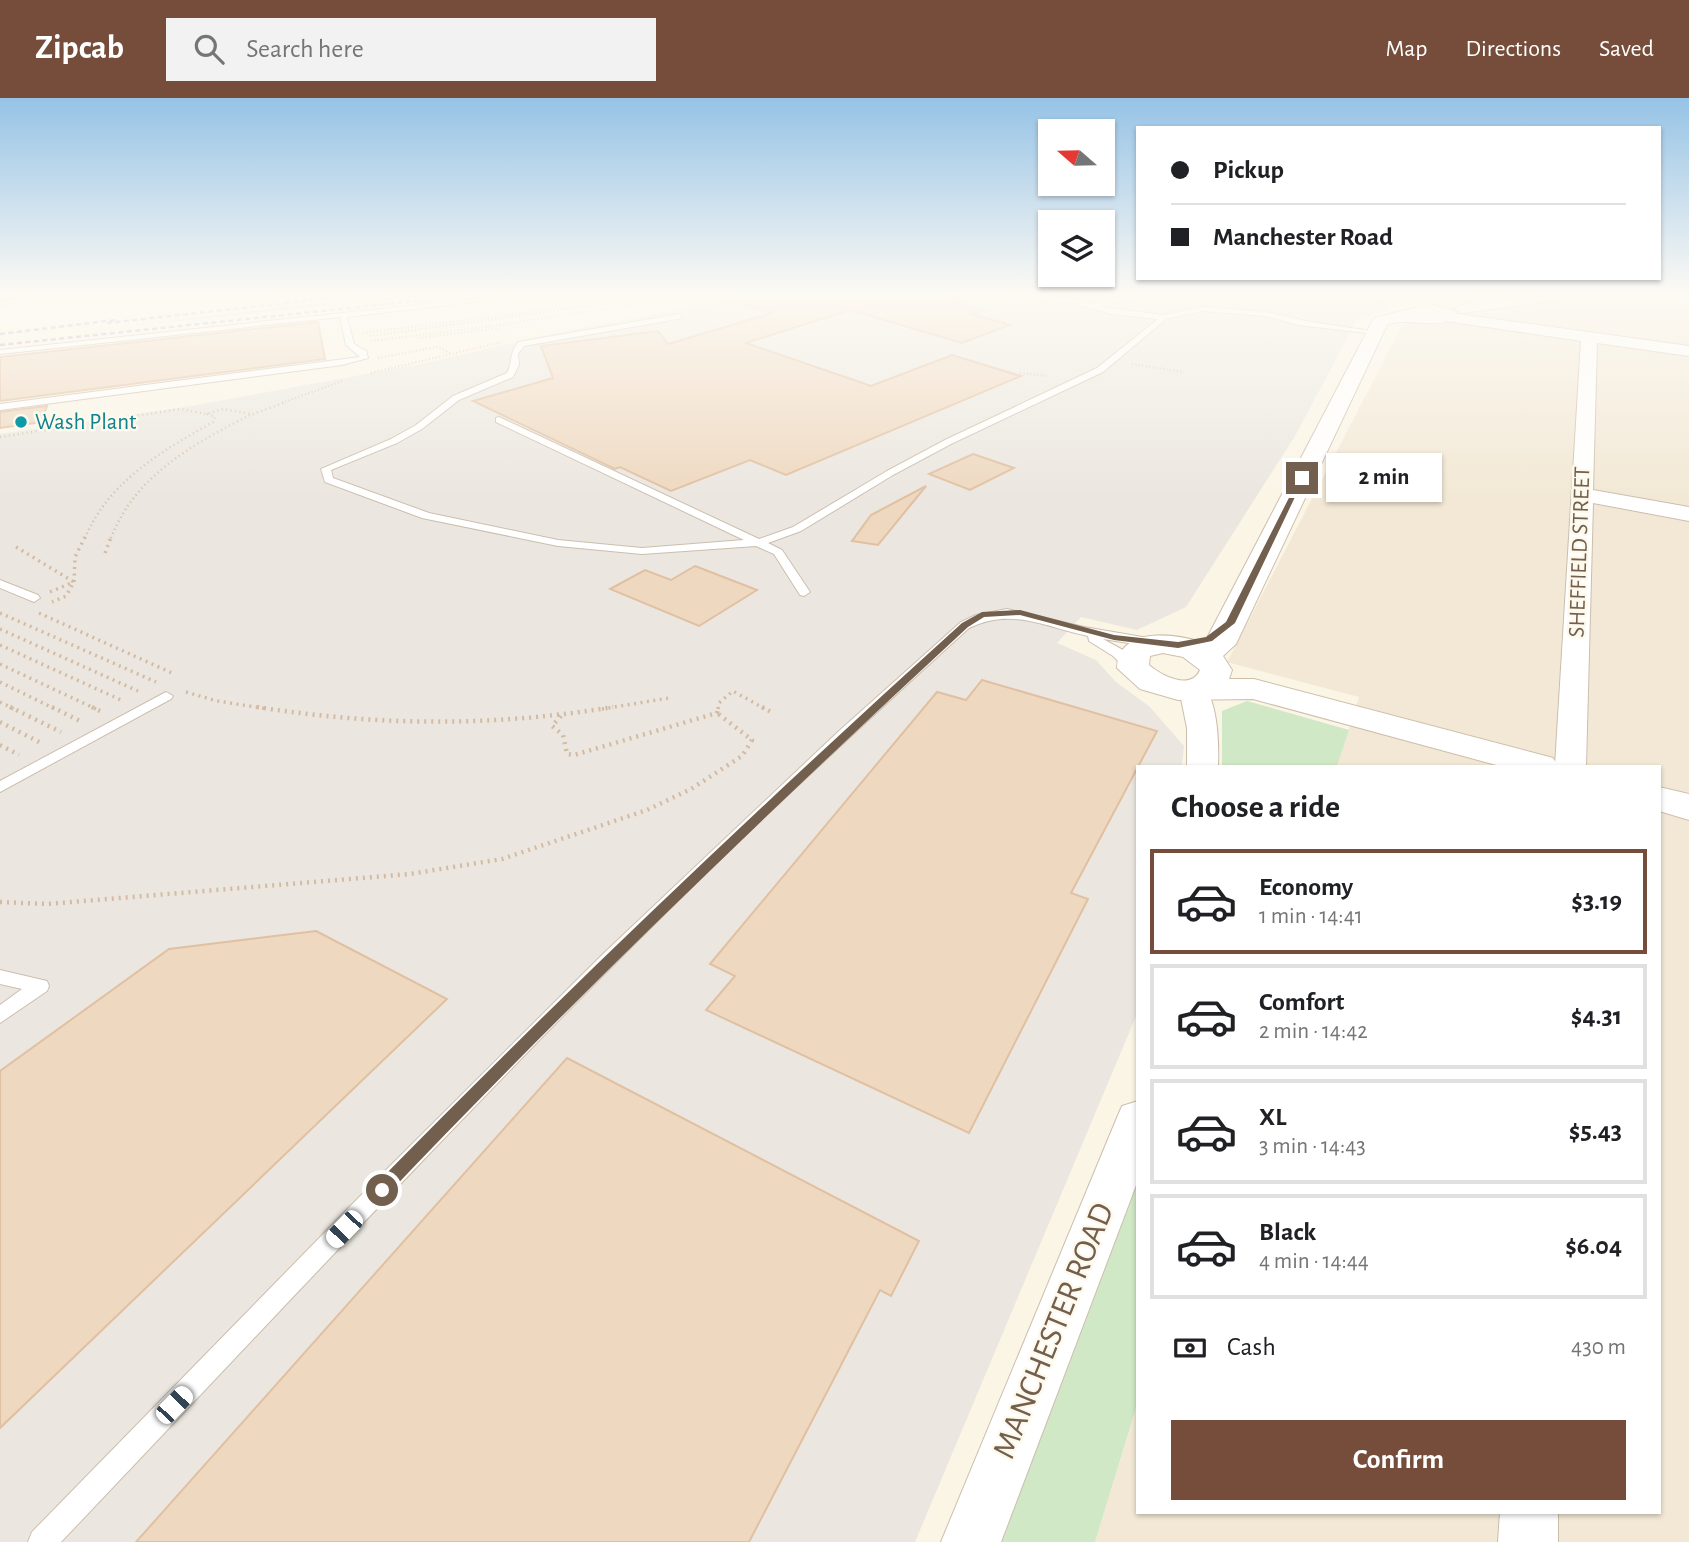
<!DOCTYPE html>
<html lang="en">
<head>
<meta charset="utf-8">
<style>
  body { margin:0; font-family:"Alegreya Sans",sans-serif; background:#f2f2f2; color:#202124; height:100vh; display:flex; flex-direction:column; font-size:26px; white-space:nowrap }
  * { box-sizing:border-box; margin:0 }
  p { font-size:23px; color:#757577 }
  .icon { flex:none; width:38px; height:38px; fill:none; stroke:currentColor; stroke-width:2; stroke-linecap:round; stroke-linejoin:round }
  .map { position:relative; flex:1; overflow:hidden }
  .panel { position:absolute; left:1136px; top:667px; width:525px; height:749px; display:flex; flex-direction:column; background:#fff; border-radius:0px; box-shadow:0 2px 5px #0004 }
  .panel>* { flex:none }
  .top-card { position:absolute; left:1136px; top:28px; width:525px; height:154px; border-radius:0px; box-shadow:0 2px 5px #0004; display:grid; align-content:center; height:154px; padding:0 35px; background:#fff }
  .needle { width:46px; rotate:290deg }
  .controls { position:absolute; left:1038px; top:21px; display:grid; gap:14px }
  .controls a { display:grid; place-items:center; width:77px; height:77px; border-radius:0px; background:#fff; box-shadow:0 2px 5px #0004; font-size:35px }
  .end { position:absolute; width:32px; height:32px; margin:-16px; border:9px solid #735f4d; background:#fff; box-shadow:0 0 0 4px #fff }
  .from { border-radius:50% }
  .bubble { position:absolute; height:49px; border-radius:0px; background:#fff; box-shadow:0 2px 5px #0004; font-size:23px; font-weight:700; line-height:49px; text-align:center }
  .car { position:absolute; width:21px; height:42px; margin:-21px -10px; border-radius:9px; box-shadow:0 0 5px 2px #0007; background:linear-gradient(#fff 24%,#345 0 40%,#fff 0 76%,#345 0 86%,#fff 0) }
  .top-card b { display:flex; align-items:center; gap:24px; height:66px; font-size:26px }
  .top-card b+b { border-top:2px solid #e0e0e0 }
  .top-card i { width:18px; height:18px; background:#202124 }
  ul { padding:0; list-style:none }
  li { display:flex; align-items:center; gap:21px; height:105px; margin:0 14px 10px; padding:0 21px; border:4px solid #e0e0e0; border-radius:0px }
  li div { flex:1 }
  li b { display:block; font-size:26px }
  li em { font-style:normal; font-weight:700 }
  li.active { border-color:#754d3a }
  li>.icon { width:63px; height:63px; stroke-width:1.5 }
  h2 { padding:0 35px; font-size:32px; line-height:84px }
  .pay { display:flex; align-items:center; gap:18px; height:77px; padding:0 35px; font-size:26px }
  .pay p { margin-inline-start:auto }
  .cta { display:flex; gap:14px; margin-top:auto; padding:14px 35px }
  .cta a { flex:1; height:80px; border-radius:0px; background:#754d3a; color:#fff; font-size:28px; font-weight:700; line-height:80px; text-align:center }
  header { display:flex; align-items:center; gap:42px; box-sizing:border-box; height:98px; padding:0 35px; background:#754d3a; color:#fff }
  header strong { font-size:33px }
  nav { display:flex; gap:38px; margin-inline-start:auto; font-size:24px }
  .search { width:490px; height:63px; background:#f2f2f2; display:flex; align-items:center; gap:18px; box-sizing:border-box; padding:0 24px; border-radius:0px; color:#757577; font-size:26px }
  .map>svg:first-child { display:block }
  .residential { fill:#f2e8d5 }
  .industrial { fill:#ebe7e0 }
  .green { fill:#d0e8c6 }
  .building { fill:#eed8c0; stroke:#e0c0a1; stroke-width:2 }
  .lines { fill:none; stroke-linecap:round; stroke-linejoin:round }
  .lane-casing { stroke:#ccbead; stroke-width:2 }
  .street-casing { stroke:#ccbead; stroke-width:2 }
  .secondary-casing { stroke:#cebfab; stroke-width:2 }
  .path-far3 { stroke:#d3bba3; stroke-width:2; stroke-dasharray:1 2.5; stroke-linecap:butt }
  .path-far2 { stroke:#d3bba3; stroke-width:2.5; stroke-dasharray:1 3.5; stroke-linecap:butt }
  .path-far1 { stroke:#d3bba3; stroke-width:3.5; stroke-dasharray:2 4.5; stroke-linecap:butt }
  .path { stroke:#d3bba3; stroke-width:4.5; stroke-dasharray:2 5; stroke-linecap:butt }
  .lane { fill:#fff; fill-rule:evenodd }
  .street { fill:#fff; fill-rule:evenodd }
  .secondary { fill:#fff; fill-rule:evenodd }
  .rail { stroke:#b9a5c4; stroke-width:2.5; stroke-dasharray:5 3.5; stroke-linecap:butt }
  .route { fill:#735f4d }
  .culture-dot { fill:#0f9aa8; stroke:#fef9ed; stroke-width:2.5 }
  .labels { text-anchor:middle; dominant-baseline:central; stroke-width:5; stroke-linejoin:round; paint-order:stroke }
  .far-culture-label { font-size:23px; fill:#0d838f; stroke:#fef9ed; text-anchor:start }
  .far-street-label { font-size:23px; fill:#735f4d; stroke:#fef9ed }
  .near-street-label { font-size:33px; fill:#735f4d; stroke:#fef9ed }
</style>
</head>
<body>
<header>
<strong>Zipcab</strong>
<div class="search"><svg class="icon" aria-label="search" viewBox="0 0 24 24"><circle cx="10" cy="10" r="6"/><path d="M15 15l6 6"/></svg>Search here</div>
<nav><a>Map</a><a>Directions</a><a>Saved</a></nav>
</header>
<div class="map">
<svg width="1689" height="1444" viewBox="0 0 1689 1444">
  <rect width="100%" height="100%" fill="#fbf5e6"/>
  <path class="residential" d="M1409,198h280v1246h-594l42,-136 1,106h521v-746h-322l22,-69 -132,-35 176,-338 25,-4 9,-14z"/>
  <path class="industrial" d="M750,198h620l12,4 7,11 -31,7 -63,118 -109,171 -49,23 -56,-13 -24,26 39,17 20,22 34,25 34,39 -2,20h-44l-1,248 -222,528h-915v-1108l191,-28 225,-41 135,-31z"/>
  <g class="green">
    <path d="M423,198l-304,31 249,-30z"/>
    <path d="M1247,603l102,29 -12,36h-115v-55z"/>
    <path d="M1137,1077v230l-42,137h-94z"/>
  </g>
  <g class="building">
    <path d="M733,198h67l14,4 7,-4h111l52,14 -13,4 39,11 -48,18 -112,-33 -104,33 125,43 81,-31 69,21 -235,99 -36,-15 -79,31 -51,-24 -5,2 -142,-68 80,-23 -12,-32 117,-15 10,13 104,-31 -39,-12z"/>
    <path d="M318,224l7,37 -325,42v-44z"/>
    <path d="M47,308l-6,16 -41,6v-16z"/>
    <path d="M973,356l41,14 -44,22 -41,-16z"/>
    <path d="M926,388l-48,59 -26,-4 19,-26z"/>
    <path d="M695,468l62,24 -58,36 -89,-37 35,-19 26,10z"/>
    <path d="M982,582l175,51 -86,162 17,6 -119,234 -263,-123 29,-34 -25,-12 227,-272 29,8z"/>
    <path d="M316,833l131,68 -447,429v-357l169,-122z"/>
    <path d="M567,960l352,183 -28,55 -11,-6 -131,252h-613z"/>
  </g>
  <g class="lines">
    <g class="lane-casing">
      <g id="lane">
        <path d="M43,198h19l-62,9v-4z"/>
        <path d="M501,198h21l-175,21 7,27 12,7 2,7 -26,7 -342,45v-6l360,-47 -14,-12 -6,-28 -340,37v-4z"/>
        <path d="M1009,198l67,3 18,5 36,-8h11l-40,11 63,8 39,-8 62,5 45,10 68,10 -4,2 -75,-9 -34,-9 -62,-5 -37,8 -63,53 -152,72 -58,31 -92,56 -33,12 14,7 28,42 -6,4 -4,-1 -26,-41 -18,-8 -114,8 -84,-8 -136,-28 -97,-36 -4,-13 70,-30 25,-14 37,-29 54,-23c7,-13 1,-16 11,-31l162,-28 3,4 -159,28 -6,8 1,11 -6,12 -54,23 -37,29 -25,14 -66,27 2,8 96,35 129,27 84,8 102,-8 -248,-118v-4l3,-1 260,122 34,-12 94,-56 58,-31 152,-72 61,-49 -47,-5 -36,-11z"/>
        <path d="M0,482l38,15 2,3 -6,4 -34,-14z"/>
        <path d="M1007,511l77,18 70,12 6,4 -6,4 -51,-8 20,11 15,15 2,3 -7,4 -5,-1 -15,-15 -24,-15 -1,-5c-44,-9 -75,-29 -119,-8 -79,72 -159,145 -237,220 -231,224 -449,461 -671,694h-33l4,-10 341,-349 230,-229 236,-223 122,-109 15,-7z"/>
        <path d="M166,594l7,4 -2,3 -171,93v-11z"/>
        <path d="M0,872l47,11 2,5 -2,5 -47,32v-18l22,-16 -22,-5z"/>
      </g>
    </g>
    <g class="street-casing">
      <g id="street">
        <path d="M1526,198h38l-7,4 -95,13 -7,-4 7,-4z"/>
        <path d="M1444,214l245,34v10l-92,-13 -4,147 96,17v14l-96,-18 -7,263h-31l26,-425 -142,-21v-6z"/>
        <path d="M1193,582l10,3c15,22 16,58 15,83h-31v-38l-8,-39 4,-6z"/>
        <path d="M1138,1003v79l-137,362h-60l175,-422 6,-14z"/>
        <path d="M1500,1414h58v30h-60z"/>
      </g>
    </g>
    <g class="secondary-casing">
      <g id="secondary">
        <path d="M1429,206l25,7 3,4c-17,17 -49,1 -70,10l-151,319 -13,12 9,14 -3,9h25l299,79 5,8h-58l-247,-67 -75,1 -38,-11 -23,-21c1,-41 56,-35 84,-26l6,-4 167,-320zM1163,555l20,4 17,13c-9,21 -38,6 -51,-5l1,-9z"/>
        <path d="M1659,689l30,7v26l-30,-9z"/>
      </g>
    </g>
    <g class="path-far3">
      <path d="M533,201l31,-3"/>
      <path d="M583,202l34,-4"/>
      <path d="M531,206l53,-7"/>
      <path d="M582,206l62,-8"/>
      <path d="M690,207l55,-9"/>
      <path d="M528,211l57,-8"/>
      <path d="M363,235l220,-28"/>
      <path d="M370,238l293,-40"/>
      <path d="M419,240l82,-10"/>
      <path d="M371,243l130,-16 179,-28"/>
      <path d="M378,260l59,-11 13,6"/>
      <path d="M1132,266l51,8"/>
      <path d="M371,275l131,-31"/>
      <path d="M1020,275l28,3"/>
      <path d="M282,305l60,-22"/>
    </g>
    <g class="path-far2">
      <path d="M0,339l180,-28 26,5 17,-5 30,5 33,-12"/>
      <path d="M85,440c24,-57 76,-86 128,-116l2,-5 -8,-3"/>
      <path d="M111,440c24,-63 84,-95 141,-124"/>
    </g>
    <g class="path-far1">
      <path d="M16,449l58,35 -8,14 -14,6"/>
      <path d="M105,455l6,-16"/>
      <path d="M50,494l24,-10 1,-25 10,-20"/>
      <path d="M0,515l156,69"/>
      <path d="M39,515l133,60"/>
      <path d="M0,531l138,62"/>
      <path d="M0,547l121,55"/>
      <path d="M0,566l96,45"/>
      <path d="M0,584l55,27"/>
      <path d="M186,594l31,9 51,8"/>
      <path d="M0,604l14,7"/>
      <path d="M602,611l67,-11"/>
      <path d="M718,611l1,-6 14,-12 32,18"/>
    </g>
    <g class="path">
      <path d="M10,609l51,25"/>
      <path d="M52,609l30,15"/>
      <path d="M92,609l8,4"/>
      <path d="M257,609c121,19 235,20 356,0"/>
      <path d="M762,609l9,5"/>
      <path d="M561,618l-9,10 11,9 4,19 7,1 143,-42 1,-6"/>
      <path d="M0,624l41,21"/>
      <path d="M0,647l19,10"/>
      <path d="M0,804l47,2 363,-30 92,-15 145,-49 44,-21 51,-33 10,-16 -35,-27"/>
    </g>
    <use href="#lane" class="lane"/>
    <use href="#street" class="street"/>
    <use href="#secondary" class="secondary"/>
    <g class="rail">
      <path d="M107,225l243,-27"/>
      <path d="M0,236l115,-14"/>
      <path d="M0,247l464,-49"/>
    </g>
  </g>
  <linearGradient id="sky" x2="0" y2="1"><stop stop-color="#96c3e6"/><stop offset="0.49" stop-color="#fdfaf4"/><stop offset="1" stop-color="#fdfaf4" stop-opacity="0"/></linearGradient>
  <rect width="1689" height="400" fill="url(#sky)"/>
  <path class="route" d="M1305,378l-70,147 -23,18 -34,7 -64,-8 -94,-25 -36,2 -16,10c-199,184 -394,372 -581,568h-11v-11c189,-193 385,-379 586,-561l20,-11 38,-2 94,25 64,7 28,-5 20,-15 73,-144z"/>
  <circle class="culture-dot" cx="21" cy="324" r="7"/>
  <g class="labels">
    <g class="far-culture-label">
      <text x="35" y="324">Wash Plant</text>
    </g>
    <g class="far-street-label">
      <text transform="translate(1580 454) rotate(-88)">SHEFFIELD STREET</text>
    </g>
    <g class="near-street-label">
      <text transform="translate(1054 1233) rotate(-68)">MANCHESTER ROAD</text>
    </g>
  </g>
</svg>
<div class="controls">
<a><svg class="needle" viewBox="-14 -14 28 28"><path d="M0-13l5 13h-10z" fill="#e53935"/><path d="M0 13l5-13h-10z" fill="#757577"/></svg></a>
<a><svg class="icon" aria-label="layers" viewBox="0 0 24 24"><path d="M12 4l9 5-9 5-9-5zM3 14l9 5 9-5"/></svg></a>
</div>
<i class="end from" style="left:382px;top:1092px"></i>
<i class="end" style="left:1302px;top:380px"></i>
<div class="bubble" style="left:1326px;top:355px;width:116px">2 min</div>
<i class="car" style="left:344px;top:1131px;rotate:224deg"></i>
<i class="car" style="left:174px;top:1307px;rotate:44deg"></i>
<div class="top-card">
<b><i class="from"></i>Pickup</b>
<b><i></i>Manchester Road</b>
</div>
<section class="panel">
<h2>Choose a ride</h2>
<ul>
<li class="active"><svg class="icon" aria-label="car" viewBox="0 0 24 24"><path d="M5 17H2v-5l4-1 3-4h7l3 4 3 1v5h-3M9 17h6M6 11h13"/><circle cx="7" cy="17" r="2"/><circle cx="17" cy="17" r="2"/></svg><div><b>Economy</b><p>1 min · 14:41</p></div><em>$3.19</em></li>
<li><svg class="icon" aria-label="car" viewBox="0 0 24 24"><path d="M5 17H2v-5l4-1 3-4h7l3 4 3 1v5h-3M9 17h6M6 11h13"/><circle cx="7" cy="17" r="2"/><circle cx="17" cy="17" r="2"/></svg><div><b>Comfort</b><p>2 min · 14:42</p></div><em>$4.31</em></li>
<li><svg class="icon" aria-label="car" viewBox="0 0 24 24"><path d="M5 17H2v-5l4-1 3-4h7l3 4 3 1v5h-3M9 17h6M6 11h13"/><circle cx="7" cy="17" r="2"/><circle cx="17" cy="17" r="2"/></svg><div><b>XL</b><p>3 min · 14:43</p></div><em>$5.43</em></li>
<li><svg class="icon" aria-label="car" viewBox="0 0 24 24"><path d="M5 17H2v-5l4-1 3-4h7l3 4 3 1v5h-3M9 17h6M6 11h13"/><circle cx="7" cy="17" r="2"/><circle cx="17" cy="17" r="2"/></svg><div><b>Black</b><p>4 min · 14:44</p></div><em>$6.04</em></li>
</ul>
<div class="pay"><svg class="icon" aria-label="cash" viewBox="0 0 24 24"><path d="M3 7h18v10H3z"/><circle cx="12" cy="12" r="2"/></svg>Cash<p>430 m</p></div>
<div class="cta"><a>Confirm</a></div>
</section>
</div>
</body>
</html>
